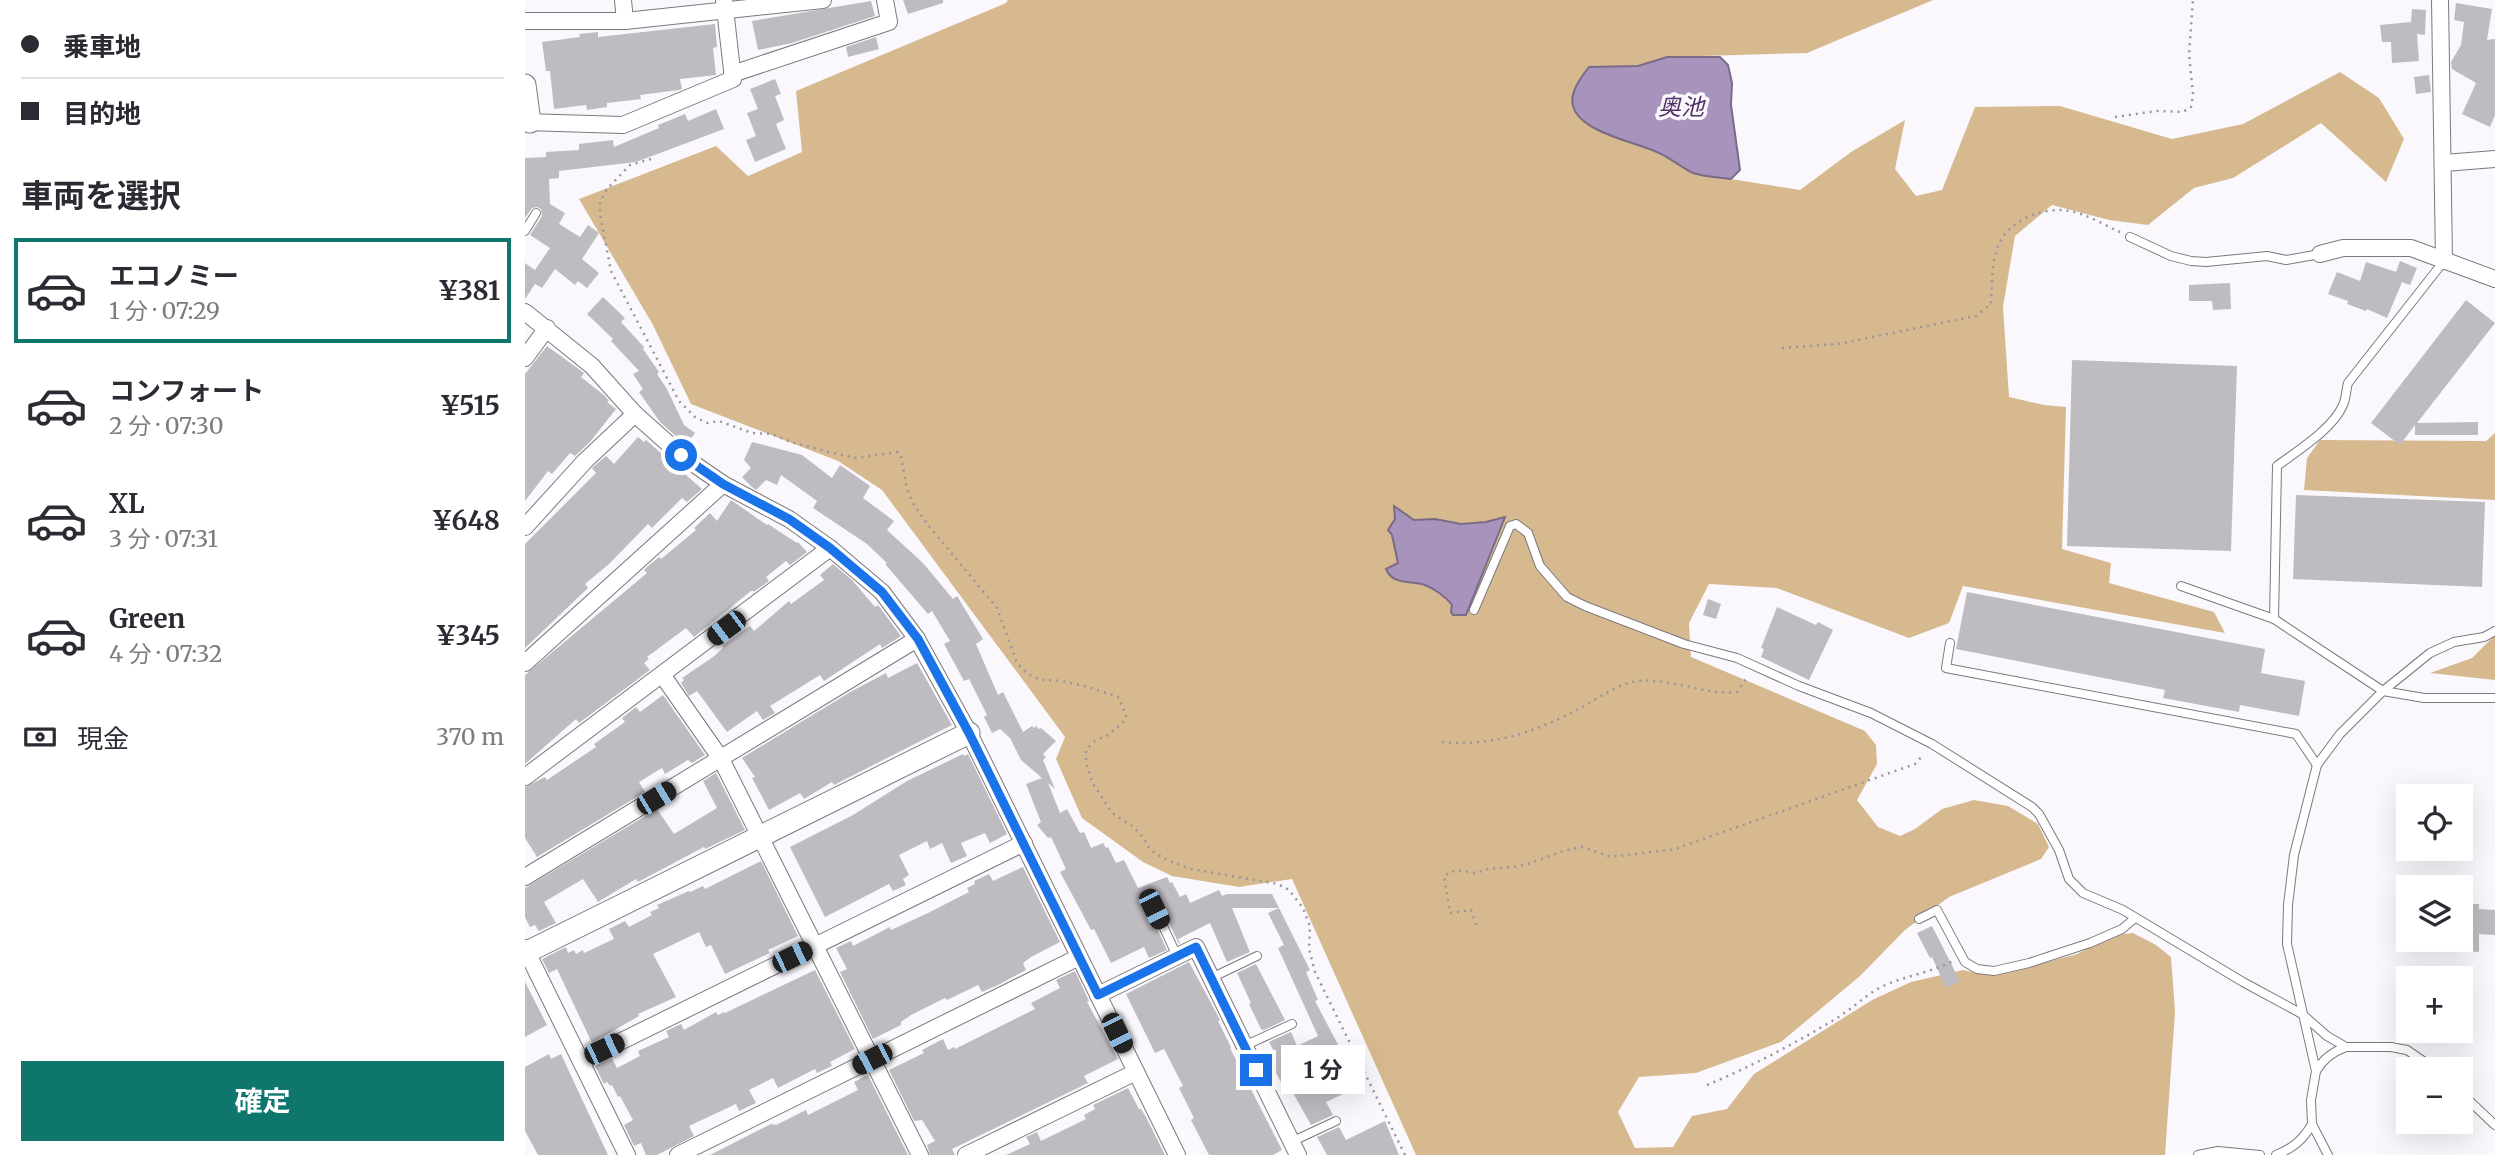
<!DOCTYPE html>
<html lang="ja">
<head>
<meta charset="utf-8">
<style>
  body { margin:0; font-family:Merriweather,"Noto Sans JP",serif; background:#f7f7f7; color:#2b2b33; height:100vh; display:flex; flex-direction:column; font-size:26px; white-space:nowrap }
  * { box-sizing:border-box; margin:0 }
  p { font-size:23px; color:#7c7c81 }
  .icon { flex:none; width:38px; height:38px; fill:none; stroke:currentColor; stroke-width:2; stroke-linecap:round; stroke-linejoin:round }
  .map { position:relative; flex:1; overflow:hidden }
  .side { display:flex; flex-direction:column; background:#fff; width:525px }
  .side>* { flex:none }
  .guide { display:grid; align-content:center; height:154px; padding:0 21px; background:#fff }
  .fabs { position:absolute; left:1871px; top:784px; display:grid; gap:14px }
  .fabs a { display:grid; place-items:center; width:77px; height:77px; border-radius:0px; background:#fff; box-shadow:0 7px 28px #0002; font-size:35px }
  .end { position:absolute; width:32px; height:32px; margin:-16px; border:9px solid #1a73e8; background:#fff; box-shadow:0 0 0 4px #fff }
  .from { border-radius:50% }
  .bubble { position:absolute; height:49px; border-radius:0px; background:#fff; box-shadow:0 7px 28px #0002; font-size:23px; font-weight:700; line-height:49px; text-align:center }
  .car { position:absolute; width:21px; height:42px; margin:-21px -10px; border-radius:9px; box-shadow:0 0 5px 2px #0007; background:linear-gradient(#222 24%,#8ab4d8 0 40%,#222 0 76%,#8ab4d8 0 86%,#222 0) }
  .guide b { display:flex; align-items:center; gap:24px; height:66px; font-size:26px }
  .guide b+b { border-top:2px solid #e1e1e2 }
  .guide i { width:18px; height:18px; background:#2b2b33 }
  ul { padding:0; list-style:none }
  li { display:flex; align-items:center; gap:21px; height:105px; margin:0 14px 10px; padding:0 7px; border:4px solid transparent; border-radius:0px }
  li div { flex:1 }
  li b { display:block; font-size:26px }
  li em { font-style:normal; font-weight:700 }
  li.on { border-color:#0f766e }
  li>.icon { width:63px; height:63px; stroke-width:1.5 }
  h2 { padding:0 21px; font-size:32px; line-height:84px }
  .pay { display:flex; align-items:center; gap:18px; height:77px; padding:0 21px; font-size:26px }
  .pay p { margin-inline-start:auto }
  .primary-button { display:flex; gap:14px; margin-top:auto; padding:14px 21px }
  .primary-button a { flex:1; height:80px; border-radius:0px; background:#0f766e; color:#fff; font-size:28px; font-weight:700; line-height:80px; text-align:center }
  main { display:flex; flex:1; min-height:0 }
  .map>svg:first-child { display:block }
  .forest { fill:#d7b990 }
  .water { fill:#a893bd; stroke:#7a6b88; stroke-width:2 }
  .building { fill:#bebcc1 }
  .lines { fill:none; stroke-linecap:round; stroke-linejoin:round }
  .service-casing { stroke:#7c797e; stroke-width:10 }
  .minor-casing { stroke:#7c797e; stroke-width:18 }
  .tertiary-casing { stroke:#7c797e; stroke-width:23 }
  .path { stroke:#989699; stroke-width:2.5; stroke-dasharray:2 5; stroke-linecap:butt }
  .service { stroke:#fff; stroke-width:8 }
  .minor { stroke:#fff; stroke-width:16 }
  .tertiary { stroke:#fff; stroke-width:21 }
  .route { stroke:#1a73e8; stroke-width:9 }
  .labels { text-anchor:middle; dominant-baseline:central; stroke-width:7; stroke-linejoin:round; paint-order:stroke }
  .water-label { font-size:23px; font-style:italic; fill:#503268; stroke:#faf8fd }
</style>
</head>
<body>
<main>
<section class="side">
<div class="guide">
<b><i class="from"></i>乗車地</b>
<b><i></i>目的地</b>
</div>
<h2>車両を選択</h2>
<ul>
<li class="on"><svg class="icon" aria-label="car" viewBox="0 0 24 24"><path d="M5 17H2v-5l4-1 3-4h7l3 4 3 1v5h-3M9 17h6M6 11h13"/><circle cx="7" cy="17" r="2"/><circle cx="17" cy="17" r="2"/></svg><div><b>エコノミー</b><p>1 分 · 07:29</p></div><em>¥381</em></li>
<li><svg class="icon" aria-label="car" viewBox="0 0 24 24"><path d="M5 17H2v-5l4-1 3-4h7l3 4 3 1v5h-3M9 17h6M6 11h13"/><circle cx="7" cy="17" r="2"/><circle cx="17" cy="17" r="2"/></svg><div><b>コンフォート</b><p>2 分 · 07:30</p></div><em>¥515</em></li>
<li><svg class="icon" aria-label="car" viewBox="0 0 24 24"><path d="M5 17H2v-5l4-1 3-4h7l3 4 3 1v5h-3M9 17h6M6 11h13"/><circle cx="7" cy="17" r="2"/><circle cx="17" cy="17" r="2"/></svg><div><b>XL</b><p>3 分 · 07:31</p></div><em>¥648</em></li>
<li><svg class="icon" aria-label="car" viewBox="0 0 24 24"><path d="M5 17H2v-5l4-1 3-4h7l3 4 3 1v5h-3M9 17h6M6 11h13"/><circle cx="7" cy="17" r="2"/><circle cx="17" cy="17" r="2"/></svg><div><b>Green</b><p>4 分 · 07:32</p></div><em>¥345</em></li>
</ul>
<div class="pay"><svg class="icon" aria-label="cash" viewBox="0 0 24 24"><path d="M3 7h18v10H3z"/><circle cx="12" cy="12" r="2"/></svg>現金<p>370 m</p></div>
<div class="primary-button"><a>確定</a></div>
</section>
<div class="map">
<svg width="1970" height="1155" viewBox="0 0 1970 1155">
  <rect width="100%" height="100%" fill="#faf8fd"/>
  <g class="forest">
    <path d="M483,0h925l-126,53 -140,4 -29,9 -49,1 3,58 22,12 41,13 22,11 15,12 108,17 51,-38 54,-32 -10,49 21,27 26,-6 33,-83 85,-1 112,33 71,-15 97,-52 39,26 25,41 -18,43 -65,-59 -88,55 -39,10 -46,37 -39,-5 -57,-15 -37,31 -12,71 6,90 35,8 22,2 -4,142 49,14 -2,20 105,29 11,21 -262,-47 -14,37 -40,15 -132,-50 -68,-4 -20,39 2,34 174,74 11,14 1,19 -20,36 21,27 22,9 15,-7 27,-20 32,-9 34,6 30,18 11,23 -8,12 -92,38 -44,33 -45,46 -79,66 -85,31 -57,4 -21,35 17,36 38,-1 19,-31 35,-7 27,-35 118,-74 39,-18 52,-12 18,4 40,-5 56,-15 38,-19 18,-2 23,12 15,12 4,55 -10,143h-749l-124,-276 -53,8 -67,-11 -29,-14 -61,-44 -26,-59 9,-22 -183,-247 -44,-29 -147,-57 -38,-79 -74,-126 137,-53 32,30 54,-24 -6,-61 210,-88z"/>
    <path d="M1970,433v67l-191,-10 3,-32 13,-18 166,1z"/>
    <path d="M1970,635v45l-65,-7 42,-15z"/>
  </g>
  <g class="water">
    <path d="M1142,57h53l8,8 4,18 -1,22 9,65 -9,9c-12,-2 -26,-2 -38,-6 -6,-2 -23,-15 -32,-19 -22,-12 -80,-20 -88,-48 -4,-13 8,-29 16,-39l49,-1z"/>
    <path d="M869,506l20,14 21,-1 26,5 25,-2 19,-5 -39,98h-13l-2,-3 1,-7c-6,-8 -17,-16 -27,-20 -14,-5 -32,1 -39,-16l12,-6 -6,-28 -4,-5 7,-11z"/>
  </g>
  <g class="building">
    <path d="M378,0h40v3l-35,11z"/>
    <path d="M346,1l4,15 -83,27 -34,7 -6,-29z"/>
    <path d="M1931,3l36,6 -5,31 8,-1v76l-5,12 -28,-13 14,-31 -24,-14 -1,-7 10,-17 3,-23 -10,-2z"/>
    <path d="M1887,9l14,1 -1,25 -8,-1 2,27 -27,2 -1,-21h-9l-2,-17 31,-3z"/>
    <path d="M190,24l2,23 -4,1 3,27 -36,4 2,10 -3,1 -39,5 1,4 -34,4v4l-20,3 -1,-5 -32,4 -4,-38h-4l-4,-29 38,-5 -1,-3 19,-2v5z"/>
    <path d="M351,37l3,12 -31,8 -2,-10z"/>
    <path d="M1904,75l2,17 -15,2 -2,-17z"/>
    <path d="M250,79l6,15 -6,2 9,24 -8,4 10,25 -31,13 -9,-22 10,-4 -9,-23 11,-4 -8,-20z"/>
    <path d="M191,109l8,20 -88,33 -77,9v7l-10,1 1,25 15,9 -6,11 21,13 8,-12 11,8 -17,26 17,14 -12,15 -9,-7 -3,4 -20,-16 -13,19 -7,-4 -10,15v-36l10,7 15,-22 -20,-13 12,-19 -1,-7 -4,-2 -5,1 -7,10v-60l21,-1v-5l33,-2v-6l34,-4 1,7 45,-19 -1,-3 27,-11 3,7z"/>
    <path d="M1875,261l17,7 -7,17 -8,-3 -15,36 -20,-9 -1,2 -19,-7 1,-3 -20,-7 9,-22 23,9 6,-19 30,10z"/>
    <path d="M1705,283l1,26 -18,1 -1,-9h-23v-16z"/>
    <path d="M78,297l22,21 -4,4 23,25 -1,2 16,23 -2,2 10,15 17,36 11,8 -9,12 -26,-23 -21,-30 4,-3 -10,-15 6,-3 -28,-30 2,-2 -26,-25z"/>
    <path d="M1941,300l29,23 -78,100 61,-1v13h-63v-10l-15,20 -29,-22z"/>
    <path d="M22,346l37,27 -3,4 24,19 4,5 -2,1 9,7 -26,33 -15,14 -5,-3 -18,21 -4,-3 -23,30v-127z"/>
    <path d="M1547,360l165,6 -6,185 -164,-5z"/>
    <path d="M113,437l6,5 2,-2 56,49 -15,13 -5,-4 -30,30 -4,-4 -39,40 -24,20 3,4 -63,60v-104l71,-71 -4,-5 14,-12 8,8z"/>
    <path d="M227,442l50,13 30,23 8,-13 30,21 -7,12 31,23 -7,9 36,33 30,36 4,-3 26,43 -7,5 22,51 5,-3 20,40 9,-6 2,2 2,-2 3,3 2,-1 15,13 -13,13 3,3 -3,3 12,29 -7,-6 12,30 7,-4 13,24 4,-1 7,16 12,-5 3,5 2,-1 8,16 8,-3 14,28 29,-11 3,6 2,-1 8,15 6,-3 4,9 29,-13 3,6 5,-2h45l7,14h-47l18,44 -23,10 -17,-39 -32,16 2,4 -1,1 -18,-38 -6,-4 -6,4v5l18,39 -18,8 -5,-11 -33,16 -17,-34 -3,1 -31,-58 6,-3 -15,-32 -3,1 -11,-13 4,-3 -15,-38 16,-6 -21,-18 -11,-22 -10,-9 -8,4 -8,-16 3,-2 -18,-36 -5,2 -20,-37 6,-3 -18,-30 -4,3 -43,-50 2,-1 -20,-19 -54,-36 4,-7 -36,-26 -4,10 -11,-5 -10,10 -4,-3 -10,-10 9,-9 -7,-8z"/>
    <path d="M1771,495l189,7 -3,85 -189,-8z"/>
    <path d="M206,500l36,25 1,-1 29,19 1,-1 9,10 -17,13 -4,-4 -20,16 3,4 -14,10h-4l-57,46 -8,-9 -39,29 2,2 -5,4 6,7 -71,53 -3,-4 -51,45v-89l122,-102 -3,-3 3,-3 12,-10 2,2 35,-29 -2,-2 16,-15 7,8z"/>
    <path d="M308,564l19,16 23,27 3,-2 23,31 -19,12 -2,-4 -56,37 -4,-6 -50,31 5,7 -12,7 -6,-9 -30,21 -30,-41 -8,5 -8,-13 3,-3 -2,-2 31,-21 10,-9 -1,-2 28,-20 4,5 35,-30 2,3 33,-24 -4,-5z"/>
    <path d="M1442,592l298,57 -4,24 44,8 -6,35 -59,-11 -1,7 -76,-14 2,-8 -209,-41z"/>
    <path d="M1183,599l13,5 -5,15 -13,-4z"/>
    <path d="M1252,607l39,18 2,-3 15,8 -24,50 -48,-23 3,-8 -3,-1z"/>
    <path d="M392,663l35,62 -118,60 -2,-3 -28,17 -4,-6 -31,17 -17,-32 3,-1 -13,-19 110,-67 34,-18 2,5z"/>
    <path d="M138,695l42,60 -13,8 -4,-3 -23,14 -3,-6 -23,14 6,10 -108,65 -12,-19v-51l20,-10 2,3 49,-33 -2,-3 31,-22 -3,-4 14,-11 4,5z"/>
    <path d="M438,754l1,2 4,-2 39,80 -17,9 -5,-10 -24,10 6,13 -16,7 -9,-20 -12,6 -3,-8 -28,14 10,20 -6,4 3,6 -13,6 -4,-7 -64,33 -35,-70 63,-32 54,-34z"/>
    <path d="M191,773l29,57 -40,19 -1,-2 -66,35 -2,-3 -38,23 -15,-23 -39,23 12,21 -17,8 -4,-6 -5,2 -5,-10v-29l132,-79 17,25 43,-26 -14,-27z"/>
    <path d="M236,861l37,75 -30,14 2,3 -45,21 -14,-29 -5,2 -7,-15 -46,22 23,43 -38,17 1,2 -47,27 -35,-74 -8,4 -7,-14 24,-12 2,6 6,-3 2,4 7,-4 1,3 30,-14 -5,-10 16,-8 4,6 23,-12 -2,-3 9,-4 -2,-3 32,-14 1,1 13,-6 2,3z"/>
    <path d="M498,867l37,75 -29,15 -8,6 3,7 -28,15 -16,7 -4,-7 -31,15 -2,-2 -34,17 -10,7v3l-28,14 -33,-67 7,-3 -11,-21 15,-7 2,5 37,-19 1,3 37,-17 41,-21 -2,-4 8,-4 -1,-3 15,-7 4,7z"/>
    <path d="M1936,904h18v5l16,1v25l-16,-1v18l-18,-1z"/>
    <path d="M754,908l31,62 -4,2 12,28 -3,1 45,85 -34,16 7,13 -22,10 -23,-41 -5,2 -14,-27 7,-4 -7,-13 22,-10 6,14 21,-10 -40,-88 6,-3 -16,-32z"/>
    <path d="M1407,926l28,55 -14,7 -14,-31 -2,1 -13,-25z"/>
    <path d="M664,962l29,54 2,4 -2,1 13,26 -1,1 52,102 -9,5h-64l-18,-35 3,-2 -15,-30 4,-2 -19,-37 -9,4 -29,-59z"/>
    <path d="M731,964l29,56 -21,10 -3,-1 -12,-25 2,-1 -14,-30z"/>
    <path d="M290,970l40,79 -25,13 2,4 -15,7 -2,-4 -37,19 -5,-10 -24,12 7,13 -17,8 -3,-7 -47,22 5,10 -37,19h-11l-5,-12 -7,3 -10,-21 9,-5 -13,-24 -2,1 -6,-12 -2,1 -3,-4 -3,2 -9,-18 17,-8 5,10 23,-12 -2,-5 31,-14 -3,-6 15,-7 3,6 32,-18 2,3 6,-3 1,1z"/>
    <path d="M550,971l14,30 -2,1 31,57 -34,17 4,7 -136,66 3,6h-25l-3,-10 8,-4 -13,-21 -8,1 -25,-51 35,-17 -2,-3 21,-11 5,11 6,-3 1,2 80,-40 -4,-6 29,-15 -4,-8z"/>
    <path d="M0,982l22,43 -22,12z"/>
    <path d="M24,1054l2,5 10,-5 47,101h-70l-13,-24v-64z"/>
    <path d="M343,1075l40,80h-198l61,-31 5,1 30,-15 2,5 50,-25 -4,-8z"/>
    <path d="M603,1088l11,21h2l5,8 19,38h-159l24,-11 -4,-7 11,-5 4,9 45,-22 -2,-4 11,-6 -2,-4z"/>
    <path d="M860,1121l14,34h-72l-10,-18 22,-10 7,13z"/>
  </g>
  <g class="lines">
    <g class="service-casing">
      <g id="service">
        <path d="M0,231l11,-18"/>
        <path d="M1605,237l41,19 20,5 15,1 61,-6 19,4 34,-6"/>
        <path d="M1656,586l93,33 109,72 41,7h71"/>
        <path d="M949,610l36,-84 6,-2 12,9 12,33 27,31 18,9 99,38 53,14 62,28 72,27 61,31 100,63 7,7 20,36 10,29 14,14 40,17 120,72 59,32 25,22 19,11h45l16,3 28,19"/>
        <path d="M1749,619l3,-153c20,-15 56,-37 66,-61 3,-6 3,-15 5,-22l96,-122"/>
        <path d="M1425,643l-4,25 350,66 21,31"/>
        <path d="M630,909l22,47"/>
        <path d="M1394,919l18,-9 28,52 12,7 17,2 35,-8 61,-20 32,-14 13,-11"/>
        <path d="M686,978l46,-22"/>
        <path d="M719,1046l48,-22"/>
        <path d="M1791,1071c7,-12 16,-19 30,-24"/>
        <path d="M1936,1093l34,32"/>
        <path d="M766,1142l45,-21"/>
        <path d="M1673,1155l20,-4 42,4"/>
        <path d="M1751,1155c17,-7 27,-15 36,-31"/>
        <path d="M1803,1155l-16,-31 -1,-24 5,-29 -29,-127 1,-39 6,-50 23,-90 23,-31 43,-43 47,-38 24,-11 30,-5 11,-6"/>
      </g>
    </g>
    <g class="minor-casing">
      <g id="minor">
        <path d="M98,0l2,21"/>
        <path d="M1915,0l4,261"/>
        <path d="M0,21h100l198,-21"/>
        <path d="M207,74l157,-52 -4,-22"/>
        <path d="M0,122l98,3 110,-46 -9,-79"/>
        <path d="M1919,163l51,-4"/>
        <path d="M1795,254l23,-6h68l84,31"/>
        <path d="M0,312l67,54 43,48 46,41 42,29 66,35 41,29 52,44 35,47 52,94 208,422"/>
        <path d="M0,358l22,-30"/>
        <path d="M0,527l60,-66 50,-47"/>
        <path d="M0,663l198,-179"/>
        <path d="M138,676l58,83 199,396"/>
        <path d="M0,777l305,-229"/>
        <path d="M0,877l392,-238"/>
        <path d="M0,948l102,207"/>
        <path d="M573,995l98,-48 102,208"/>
        <path d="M56,1061l443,-218"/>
        <path d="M153,1155l401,-198"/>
        <path d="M441,1155l170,-83"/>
      </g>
    </g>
    <g class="tertiary-casing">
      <g id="tertiary">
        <path d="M0,85l5,37"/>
        <path d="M0,953l444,-220"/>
      </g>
    </g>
    <g class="path">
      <path d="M1590,117l42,-6 26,1 8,-5 2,-13 -4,-40 4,-54"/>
      <path d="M126,159l-21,6 -23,24 -7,13v12l11,57 68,130 16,16 12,6 12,-2 33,12 20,1 19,8 50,13 16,3 41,-6 3,4 6,34 7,15 14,20 69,83 20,55c22,25 28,13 54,20 16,3 32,9 47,14l8,18v5l-18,15 -13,6 -9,9v12l6,20 20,31 20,13 11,11 7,13 17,10 24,9 87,15 11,6 14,18 7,18 -1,23 6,23 90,183"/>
      <path d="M1257,348l56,-4 138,-28 15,-12c1,-19 0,-42 8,-60 10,-24 46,-38 70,-33 18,3 35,14 51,21"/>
      <path d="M917,742c49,5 93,-10 135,-32 15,-8 32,-20 48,-26 37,-12 74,12 112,8l11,-16"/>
      <path d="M951,925l-5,-15 -21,3 -6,-37 12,-6 19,3 13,-4 26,-2 17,-4 32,-12 20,-4 28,10 64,-8 240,-85 8,-9"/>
      <path d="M1182,1085c43,-18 85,-40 125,-64 18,-10 32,-25 49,-34 23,-11 49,-14 72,-26"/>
    </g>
    <use href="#service" class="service"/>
    <use href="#minor" class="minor"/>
    <use href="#tertiary" class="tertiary"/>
  </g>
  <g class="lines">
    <path class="route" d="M156,455l42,29 66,35 41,29 52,44 36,47 51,94 129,262 98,-48 60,123"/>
  </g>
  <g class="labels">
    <g class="water-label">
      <text x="1156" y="106">奥池</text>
    </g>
  </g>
</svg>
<div class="fabs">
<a><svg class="icon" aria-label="locate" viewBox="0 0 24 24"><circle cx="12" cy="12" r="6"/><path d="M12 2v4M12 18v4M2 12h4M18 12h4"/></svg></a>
<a><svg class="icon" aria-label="layers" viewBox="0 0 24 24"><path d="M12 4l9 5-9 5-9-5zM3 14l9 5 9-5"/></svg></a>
<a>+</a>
<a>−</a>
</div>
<i class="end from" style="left:156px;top:455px"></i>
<i class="end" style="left:731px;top:1070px"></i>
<div class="bubble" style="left:756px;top:1045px;width:84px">1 分</div>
<i class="car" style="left:201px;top:628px;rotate:233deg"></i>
<i class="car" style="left:131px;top:798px;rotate:59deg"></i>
<i class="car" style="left:629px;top:909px;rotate:154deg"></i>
<i class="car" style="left:267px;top:957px;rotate:64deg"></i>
<i class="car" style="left:592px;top:1033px;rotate:154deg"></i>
<i class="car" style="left:79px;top:1049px;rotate:64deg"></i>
<i class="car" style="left:347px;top:1059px;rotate:243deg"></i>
</div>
</main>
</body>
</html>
